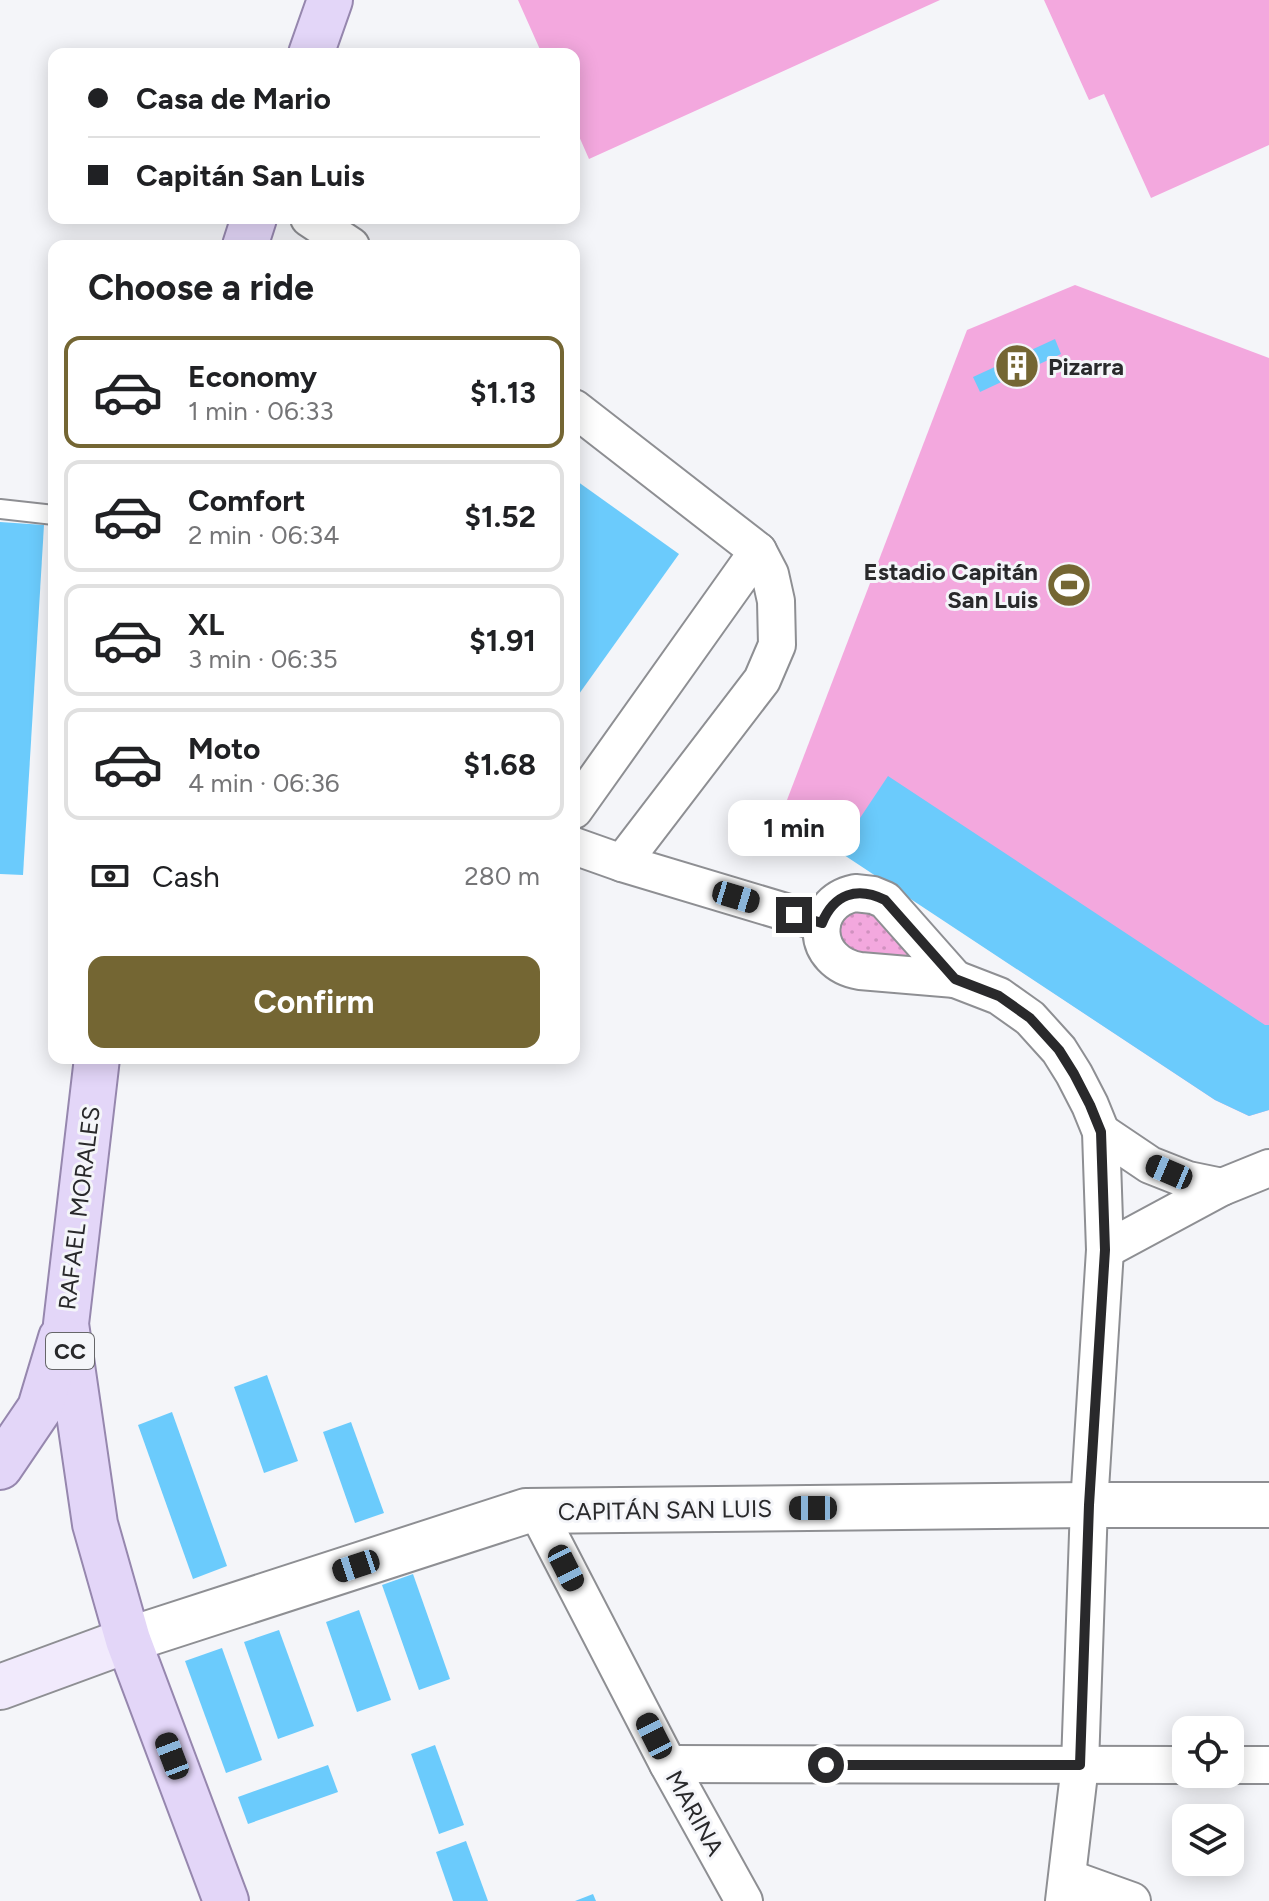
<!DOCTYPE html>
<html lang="en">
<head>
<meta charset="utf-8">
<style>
  body { margin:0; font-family:Figtree,sans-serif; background:#f6f6f6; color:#202124; height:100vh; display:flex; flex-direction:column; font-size:30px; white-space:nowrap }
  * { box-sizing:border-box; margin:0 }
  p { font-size:26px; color:#757577 }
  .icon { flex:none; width:44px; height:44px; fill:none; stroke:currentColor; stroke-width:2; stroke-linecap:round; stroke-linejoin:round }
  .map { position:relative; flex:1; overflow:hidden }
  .details { position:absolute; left:48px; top:240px; width:532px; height:824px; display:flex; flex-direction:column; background:#fff; border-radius:16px; box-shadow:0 4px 20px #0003 }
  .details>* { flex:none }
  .hud { position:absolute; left:48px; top:48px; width:532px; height:176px; border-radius:16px; box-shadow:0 4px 20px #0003; display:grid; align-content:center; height:176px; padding:0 40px; background:#fff }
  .controls { position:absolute; left:1172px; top:1716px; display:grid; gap:16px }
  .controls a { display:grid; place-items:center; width:72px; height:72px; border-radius:16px; background:#fff; box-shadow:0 4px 20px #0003; font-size:40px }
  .end { position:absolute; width:36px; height:36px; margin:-18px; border:10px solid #29292b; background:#fff; box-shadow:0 0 0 4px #fff }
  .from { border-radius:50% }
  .bubble { position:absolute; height:56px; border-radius:16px; background:#fff; box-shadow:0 4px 20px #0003; font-size:26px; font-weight:700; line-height:56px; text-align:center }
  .car { position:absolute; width:24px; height:48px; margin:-24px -12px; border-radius:10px; box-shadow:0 0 6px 2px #0007; background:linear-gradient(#222 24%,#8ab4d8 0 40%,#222 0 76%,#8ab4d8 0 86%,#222 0) }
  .hud b { display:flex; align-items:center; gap:28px; height:76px; font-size:30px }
  .hud b+b { border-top:2px solid #e0e0e0 }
  .hud i { width:20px; height:20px; background:#202124 }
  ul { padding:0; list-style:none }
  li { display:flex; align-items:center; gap:24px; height:112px; margin:0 16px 12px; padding:0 24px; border:4px solid #e0e0e0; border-radius:16px }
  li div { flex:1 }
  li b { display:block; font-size:30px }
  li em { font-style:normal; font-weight:700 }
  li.current { border-color:#746633 }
  li>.icon { width:72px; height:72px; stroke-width:1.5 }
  h2 { padding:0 40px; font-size:36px; line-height:96px }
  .pay { display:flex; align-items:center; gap:20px; height:88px; padding:0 40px; font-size:30px }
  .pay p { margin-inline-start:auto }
  .button { display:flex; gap:16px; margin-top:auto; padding:16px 40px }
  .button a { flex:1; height:92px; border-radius:16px; background:#746633; color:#fff; font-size:32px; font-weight:700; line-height:92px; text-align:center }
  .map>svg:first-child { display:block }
  .grass { fill:url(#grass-dots) }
  .park { fill:#f3a8de }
  .building { fill:#6bcbfc }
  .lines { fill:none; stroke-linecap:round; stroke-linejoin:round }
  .service-casing { stroke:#8e8f93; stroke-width:22 }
  .minor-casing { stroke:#8e8f93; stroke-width:40 }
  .tertiary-casing { stroke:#8e8f93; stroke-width:48 }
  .secondary-casing { stroke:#8e8f93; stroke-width:48 }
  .primary-casing { stroke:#9687ae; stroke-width:48 }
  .service { stroke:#fff; stroke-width:18 }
  .minor { stroke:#fff; stroke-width:36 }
  .tertiary { stroke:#fff; stroke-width:44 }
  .secondary { stroke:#f1eafc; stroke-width:44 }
  .primary { stroke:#e3d6f8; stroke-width:44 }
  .route { stroke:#29292b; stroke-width:10 }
  .labels { text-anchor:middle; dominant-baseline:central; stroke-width:6; stroke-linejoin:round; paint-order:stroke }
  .shield { fill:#f4f5f9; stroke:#666669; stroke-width:2 }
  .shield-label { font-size:22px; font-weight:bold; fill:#29292b }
  .poi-label { font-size:24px; font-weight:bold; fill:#29292b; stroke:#f4f5f9; text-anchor:start }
  .street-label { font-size:24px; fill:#29292b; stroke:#f4f5f9 }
</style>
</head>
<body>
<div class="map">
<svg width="1269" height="1901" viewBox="0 0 1269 1901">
  <defs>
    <pattern id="grass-dots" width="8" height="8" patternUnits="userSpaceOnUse" patternTransform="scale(2)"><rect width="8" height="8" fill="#f3a8de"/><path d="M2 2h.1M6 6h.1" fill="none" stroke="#d091bf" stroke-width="1.8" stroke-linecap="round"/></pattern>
  </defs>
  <rect width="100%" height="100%" fill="#f4f5f9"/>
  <path class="grass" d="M852,908l24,6 38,43 -63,1 -17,-33z"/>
  <g class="park">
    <path d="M518,0h422l-351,159 -15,-34v-71h-32z"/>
    <path d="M1044,0h225v145l-118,53 -47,-104 -15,6z"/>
    <path d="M1075,285l194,73v752l-20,6 -34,-16 -433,-287 185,-483z"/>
  </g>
  <g class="building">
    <path d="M1055,339l6,15 -81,38 -7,-15z"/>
    <path d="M574,479l105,75 -105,147z"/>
    <path d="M0,522l44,3 -21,350 -23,-1z"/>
    <path d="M888,776l377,249h4v85l-20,6 -34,-16 -377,-249z"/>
    <path d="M267,1375l31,86 -34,12 -30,-86z"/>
    <path d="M172,1412l55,154 -34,13 -55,-154z"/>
    <path d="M351,1422l33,91 -29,10 -32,-91z"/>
    <path d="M413,1574l37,105 -31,11 -37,-105z"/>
    <path d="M359,1610l32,90 -34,12 -31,-90z"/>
    <path d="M279,1630l35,96 -36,13 -34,-97z"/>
    <path d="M222,1648l40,112 -36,13 -41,-112z"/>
    <path d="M435,1745l29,80 -25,9 -28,-80z"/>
    <path d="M328,1765l10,27 -90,32 -10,-27z"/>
    <path d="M466,1841l22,60h-35l-17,-49z"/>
    <path d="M593,1894l3,7h-21z"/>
  </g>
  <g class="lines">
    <g class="service-casing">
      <path id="service" d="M0,509l54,6"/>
    </g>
    <g class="minor-casing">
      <g id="minor">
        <path d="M309,218l42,28"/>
        <path d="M574,408l184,143"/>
        <path d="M574,810l184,-259 12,23 6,27 1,44 -15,35 -140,183"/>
        <path d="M574,846l48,17 200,60"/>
        <path d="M855,893l18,2 12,5 70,79 -95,-8c-49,-8 -52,-68 -5,-78z"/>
        <path d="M955,979l44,17 31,22 29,32 15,24 16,31 11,27 4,118 -16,255 -9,260 -16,136"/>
        <path d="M1101,1132l49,33 38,15 34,7 -117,63"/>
        <path d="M1222,1187l47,-19"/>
        <path d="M537,1511l131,253 76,137"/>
        <path d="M668,1764l518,1"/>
        <path d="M1230,1765h39"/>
        <path d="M1068,1878l64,23"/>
      </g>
    </g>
    <g class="tertiary-casing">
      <path id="tertiary" d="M128,1640l398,-129 563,-6h180"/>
    </g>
    <g class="secondary-casing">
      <path id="secondary" d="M0,1687l128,-47"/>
    </g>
    <g class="primary-casing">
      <g id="primary">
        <path d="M311,54l19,-54"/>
        <path d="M245,246l9,-28"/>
        <path d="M97,1058l-31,266 29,200 33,116 98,261"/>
        <path d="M0,1467l40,-59 21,-70"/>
      </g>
    </g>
    <use href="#service" class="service"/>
    <use href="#minor" class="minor"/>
    <use href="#tertiary" class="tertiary"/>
    <use href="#secondary" class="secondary"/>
    <use href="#primary" class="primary"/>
  </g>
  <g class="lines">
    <path class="route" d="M794,915l28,8c12,-29 35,-37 63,-23l70,79 44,17 31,22 29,32 15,24 16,31 11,27 4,118 -16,255 -9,260h-254"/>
  </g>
  <defs>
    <g id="building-disc" transform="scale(2.3)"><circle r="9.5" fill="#746633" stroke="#f4f5f9"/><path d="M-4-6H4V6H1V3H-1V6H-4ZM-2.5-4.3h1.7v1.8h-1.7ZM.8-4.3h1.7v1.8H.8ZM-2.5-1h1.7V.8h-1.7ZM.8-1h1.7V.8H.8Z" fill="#fff"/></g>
    <g id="stadium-disc" transform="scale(2.3)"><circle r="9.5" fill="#746633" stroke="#f4f5f9"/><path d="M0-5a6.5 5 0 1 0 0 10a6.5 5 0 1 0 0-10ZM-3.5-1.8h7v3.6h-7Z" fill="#fff"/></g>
  </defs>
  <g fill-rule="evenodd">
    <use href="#building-disc" x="1017" y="366"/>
    <use href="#stadium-disc" x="1069" y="585"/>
  </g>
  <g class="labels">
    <rect class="shield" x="46" y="1333" width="48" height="36" rx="6"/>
    <g class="shield-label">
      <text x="70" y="1351">CC</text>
    </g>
    <g class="poi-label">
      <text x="1048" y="366">Pizarra</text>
      <text x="1038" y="571" text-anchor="end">Estadio Capitán<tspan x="1038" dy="28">San Luis</tspan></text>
    </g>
    <g class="street-label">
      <text transform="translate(79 1208) rotate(-83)">RAFAEL MORALES</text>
      <text transform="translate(665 1510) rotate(-1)">CAPITÁN SAN LUIS</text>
      <text transform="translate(695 1813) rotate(61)">MARINA</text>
    </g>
  </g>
</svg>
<div class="controls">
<a><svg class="icon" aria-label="locate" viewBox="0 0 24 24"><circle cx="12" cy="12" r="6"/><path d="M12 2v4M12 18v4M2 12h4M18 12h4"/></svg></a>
<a><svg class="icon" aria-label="layers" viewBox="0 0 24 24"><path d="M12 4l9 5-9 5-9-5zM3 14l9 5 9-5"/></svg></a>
</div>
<i class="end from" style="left:826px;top:1765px"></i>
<i class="end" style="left:794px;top:915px"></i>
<div class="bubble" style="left:728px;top:800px;width:132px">1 min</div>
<i class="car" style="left:736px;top:897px;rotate:107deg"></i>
<i class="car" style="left:1169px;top:1172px;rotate:293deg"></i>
<i class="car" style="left:813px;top:1508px;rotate:270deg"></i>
<i class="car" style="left:356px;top:1566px;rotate:252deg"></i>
<i class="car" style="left:566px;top:1568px;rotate:153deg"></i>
<i class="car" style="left:654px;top:1736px;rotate:333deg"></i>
<i class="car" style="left:172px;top:1756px;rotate:339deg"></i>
<div class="hud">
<b><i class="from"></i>Casa de Mario</b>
<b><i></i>Capitán San Luis</b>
</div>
<section class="details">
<h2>Choose a ride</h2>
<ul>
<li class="current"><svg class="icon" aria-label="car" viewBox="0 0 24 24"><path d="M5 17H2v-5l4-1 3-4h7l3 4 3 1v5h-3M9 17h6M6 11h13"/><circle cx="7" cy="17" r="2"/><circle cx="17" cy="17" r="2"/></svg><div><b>Economy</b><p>1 min · 06:33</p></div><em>$1.13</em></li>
<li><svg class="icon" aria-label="car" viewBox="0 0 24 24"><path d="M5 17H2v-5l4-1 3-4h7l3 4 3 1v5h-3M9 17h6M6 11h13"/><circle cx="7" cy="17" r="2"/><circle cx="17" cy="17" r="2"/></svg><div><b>Comfort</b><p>2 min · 06:34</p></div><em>$1.52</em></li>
<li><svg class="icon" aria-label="car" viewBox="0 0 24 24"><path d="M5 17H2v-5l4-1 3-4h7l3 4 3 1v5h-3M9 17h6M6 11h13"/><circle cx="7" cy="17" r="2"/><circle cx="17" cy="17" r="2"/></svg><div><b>XL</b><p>3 min · 06:35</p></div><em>$1.91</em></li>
<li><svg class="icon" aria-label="car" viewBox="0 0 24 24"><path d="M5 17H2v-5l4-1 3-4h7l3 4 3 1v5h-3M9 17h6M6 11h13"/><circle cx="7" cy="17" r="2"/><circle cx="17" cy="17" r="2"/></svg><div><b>Moto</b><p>4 min · 06:36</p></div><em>$1.68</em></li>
</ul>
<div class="pay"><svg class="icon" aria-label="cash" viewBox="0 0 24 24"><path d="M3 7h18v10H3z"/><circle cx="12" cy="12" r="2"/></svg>Cash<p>280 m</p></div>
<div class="button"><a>Confirm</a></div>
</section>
</div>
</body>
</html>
